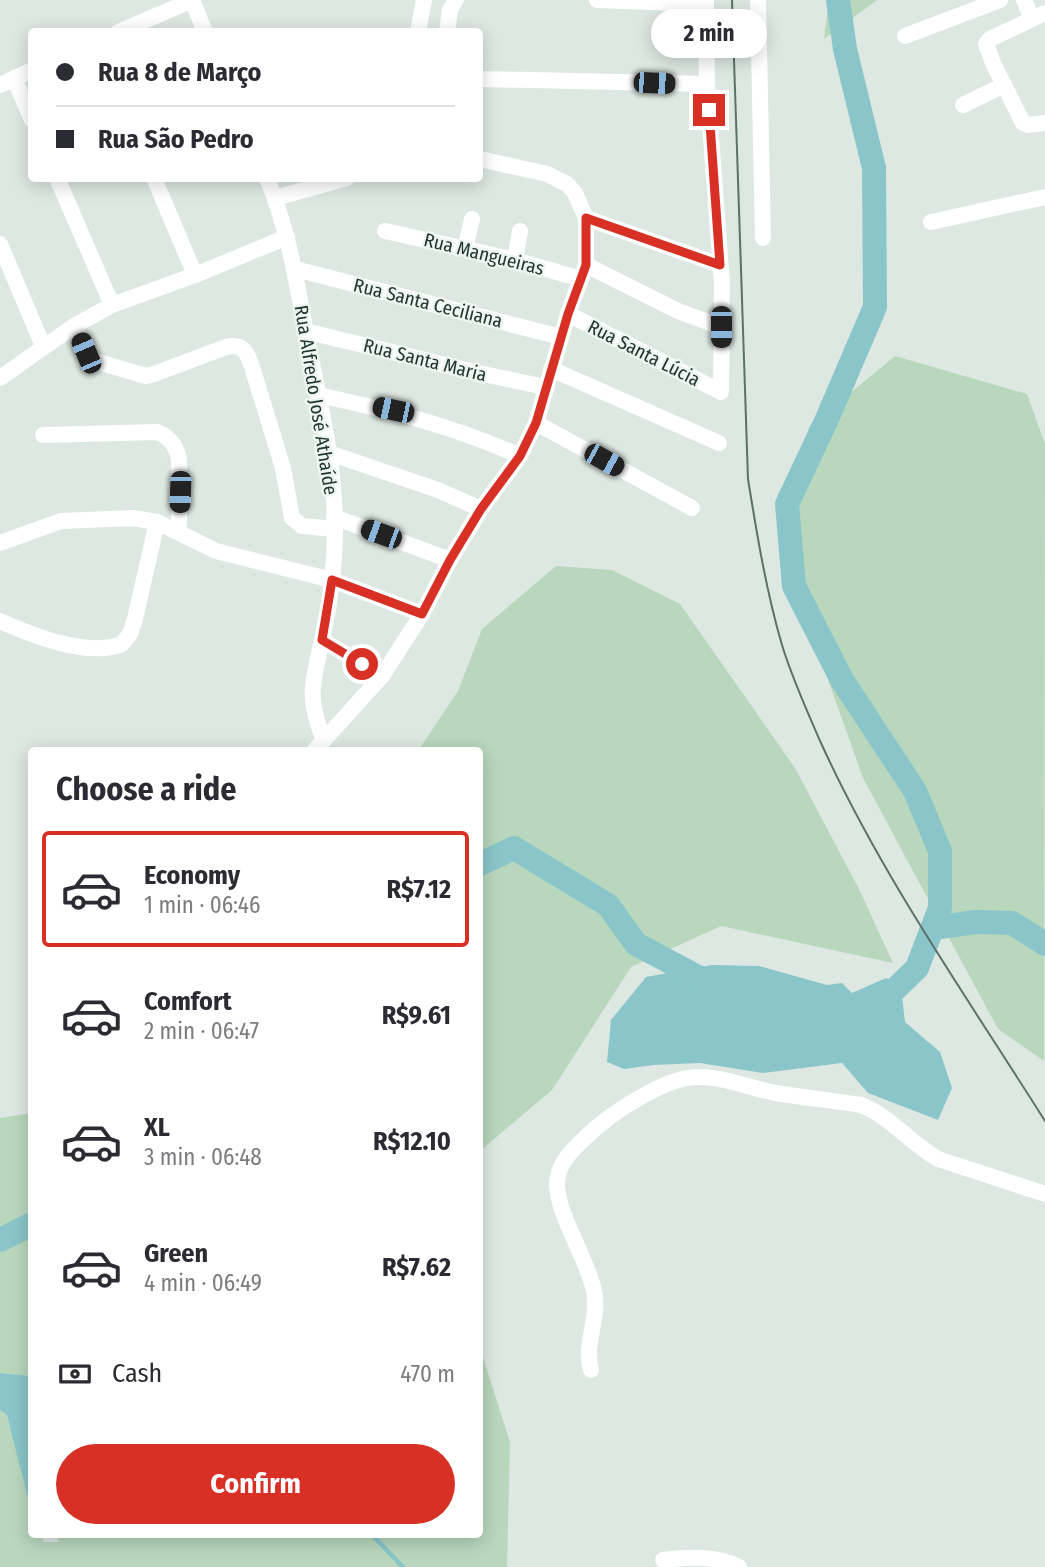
<!DOCTYPE html>
<html lang="en">
<head>
<meta charset="utf-8">
<style>
  body { margin:0; font-family:"Fira Sans Condensed",sans-serif; background:#f7f7f7; color:#2b2b33; height:100vh; display:flex; flex-direction:column; font-size:26px; white-space:nowrap }
  * { box-sizing:border-box; margin:0 }
  p { font-size:23px; color:#7c7c81 }
  .icon { flex:none; width:38px; height:38px; fill:none; stroke:currentColor; stroke-width:2; stroke-linecap:round; stroke-linejoin:round }
  .map { position:relative; flex:1; overflow:hidden }
  .details { position:absolute; left:28px; top:747px; width:455px; height:791px; display:flex; flex-direction:column; background:#fff; border-radius:7px; box-shadow:0 4px 18px #0003 }
  .details>* { flex:none }
  .guide { position:absolute; left:28px; top:28px; width:455px; height:154px; border-radius:7px; box-shadow:0 4px 18px #0003; display:grid; align-content:center; height:154px; padding:0 28px; background:#fff }
  .end { position:absolute; width:32px; height:32px; margin:-16px; border:9px solid #d93025; background:#fff; box-shadow:0 0 0 4px #fff }
  .from { border-radius:50% }
  .bubble { position:absolute; height:49px; border-radius:24px; background:#fff; box-shadow:0 4px 18px #0003; font-size:23px; font-weight:700; line-height:49px; text-align:center }
  .car { position:absolute; width:21px; height:42px; margin:-21px -10px; border-radius:9px; box-shadow:0 0 5px 2px #0007; background:linear-gradient(#222 24%,#8ab4d8 0 40%,#222 0 76%,#8ab4d8 0 86%,#222 0) }
  .guide b { display:flex; align-items:center; gap:24px; height:66px; font-size:26px }
  .guide b+b { border-top:2px solid #e1e1e2 }
  .guide i { width:18px; height:18px; background:#2b2b33 }
  ul { padding:0; list-style:none }
  li { display:flex; align-items:center; gap:21px; height:116px; margin:0 14px 10px; padding:0 14px; border:4px solid transparent; border-radius:7px }
  li div { flex:1 }
  li b { display:block; font-size:26px }
  li em { font-style:normal; font-weight:700 }
  li.current { border-color:#d93025 }
  li>.icon { width:63px; height:63px; stroke-width:1.5 }
  h2 { padding:0 28px; font-size:32px; line-height:84px }
  .pay { display:flex; align-items:center; gap:18px; height:77px; padding:0 28px; font-size:26px }
  .pay p { margin-inline-start:auto }
  .primary-button { display:flex; gap:14px; margin-top:auto; padding:14px 28px }
  .primary-button a { flex:1; height:80px; border-radius:42px; background:#d93025; color:#fff; font-size:28px; font-weight:700; line-height:80px; text-align:center }
  .map>svg:first-child { display:block }
  .green { fill:#b8d7bd }
  .water { fill:#8ac6c9 }
  .lines { fill:none; stroke-linecap:round; stroke-linejoin:round }
  .stream { stroke:#8ac6c9; stroke-width:4.5 }
  .river { stroke:#8ac6c9; stroke-width:24 }
  .minor { stroke:#fff; stroke-width:16 }
  .tram { stroke:#5b7269; stroke-width:2 }
  .route { stroke:#d93025; stroke-width:9 }
  .labels { text-anchor:middle; dominant-baseline:central; stroke-width:5; stroke-linejoin:round; paint-order:stroke }
  .street-label { font-size:19px; fill:#21362e; stroke:#eef5f1 }
</style>
</head>
<body>
<div class="map">
<svg width="1045" height="1567" viewBox="0 0 1045 1567">
  <rect width="100%" height="100%" fill="#dee8e2"/>
  <g class="green">
    <path d="M829,0h48l-53,39z"/>
    <path d="M895,356l132,38 18,50 -1,617 -46,-32 -135,-251 -81,-228 27,-123z"/>
    <path d="M556,566l56,4 68,34 115,164 65,123 33,72 -172,-37 -90,41 -79,123 -72,61v-400h-62l40,-60 24,-62z"/>
    <path d="M31,1113v263l-31,-3v-255z"/>
    <path d="M480,1348l30,94 -3,125h-507v-157l7,5 11,41 13,54 1,25h9l3,7h15l-3,-7h424z"/>
  </g>
  <g class="water">
    <path d="M712,965l47,1 68,19 15,-2 10,10 34,-15 22,10 -6,8 3,26 35,30 12,36 -14,32 -70,-27 -26,-30 -79,10 -63,-10 -47,2 -29,4 -17,-7 4,-42 35,-43z"/>
    <path d="M0,1373l31,3v134l-24,-95 -7,-5z"/>
  </g>
  <g class="lines">
    <path class="stream" d="M372,1535l31,32"/>
    <g class="river">
      <path d="M838,0l7,49 29,119 1,139 -48,112 -40,85 7,82 48,94 73,111 25,60v57l-23,60 -34,33 -10,1"/>
      <path d="M480,864l34,-16 94,57 28,39 62,33 16,4"/>
      <path d="M933,928l43,-6 36,1 33,21"/>
      <path d="M0,1240l32,-16"/>
    </g>
    <g class="minor">
      <path d="M192,0l13,32"/>
      <path d="M597,0l109,4"/>
      <path d="M758,0l5,238"/>
      <path d="M1024,0l8,19"/>
      <path d="M1045,13l-55,26 -4,5 7,19 30,60 5,2 17,-2"/>
      <path d="M118,32l75,-32"/>
      <path d="M418,32l6,-32"/>
      <path d="M447,32l3,-22 6,-10"/>
      <path d="M905,36l95,-36"/>
      <path d="M14,78l18,42"/>
      <path d="M480,79l227,5"/>
      <path d="M0,85l32,-15"/>
      <path d="M963,105l41,-20"/>
      <path d="M57,178l55,127"/>
      <path d="M154,178l41,97"/>
      <path d="M267,178c23,56 31,113 42,171 12,59 26,119 26,179 0,37 -5,76 -13,112 -9,42 -16,55 1,98"/>
      <path d="M275,198l72,-20"/>
      <path d="M586,218l134,47"/>
      <path d="M931,222l114,-25"/>
      <path d="M385,231l130,29 66,19"/>
      <path d="M0,244l43,102"/>
      <path d="M465,249l7,-30"/>
      <path d="M515,260l5,-29"/>
      <path d="M586,265l92,46 43,16"/>
      <path d="M295,269l266,68"/>
      <path d="M568,314l153,78 1,-108 -15,-200 -1,-84"/>
      <path d="M74,326l17,34 55,16 8,-2 72,-27c17,-4 21,5 26,20l31,101 9,50 10,8 33,3"/>
      <path d="M305,331l169,41 71,15"/>
      <path d="M551,369l168,74"/>
      <path d="M0,378l74,-52 38,-21 83,-30 92,-38"/>
      <path d="M318,395c71,15 135,31 202,61"/>
      <path d="M536,423l156,85"/>
      <path d="M43,435l114,-3c13,5 18,13 22,26v73"/>
      <path d="M329,453l109,37 43,19"/>
      <path d="M334,517l116,43"/>
      <path d="M0,543l61,-22 72,-3 24,4 59,29 116,29 90,34"/>
      <path d="M0,621c32,14 87,37 122,23l8,-10 5,-15 22,-97"/>
      <path d="M322,640l60,36"/>
      <path d="M314,751l68,-75 40,-62 28,-54 31,-51 39,-53 16,-33 32,-109 18,-49v-47l-11,-25 -8,-9 -20,-10 -67,-15"/>
      <path d="M591,1370c-8,-25 9,-52 3,-79 -7,-33 -35,-73 -37,-105 -1,-21 15,-36 29,-49 22,-22 70,-53 101,-59 28,-5 61,10 89,15 28,5 56,7 85,12 30,12 49,38 77,54l107,35"/>
      <path d="M663,1560c24,-3 54,-5 76,7"/>
    </g>
    <path class="tram" d="M732,0l16,479c9,56 18,111 34,166 10,33 25,66 39,98 61,134 146,254 224,378"/>
  </g>
  <g class="lines">
    <path class="route" d="M362,664l-40,-24 10,-60 90,34 28,-54 31,-51 39,-53 16,-33 32,-109 18,-49v-47l134,47 -11,-155"/>
  </g>
  <g class="labels">
    <g class="street-label">
      <text transform="translate(484 254) rotate(14)">Rua Mangueiras</text>
      <text transform="translate(428 303) rotate(14)">Rua Santa Ceciliana</text>
      <text transform="translate(644 353) rotate(27)">Rua Santa Lúcia</text>
      <text transform="translate(425 360) rotate(14)">Rua Santa Maria</text>
      <text transform="translate(316 400) rotate(81)">Rua Alfredo José Athaíde</text>
    </g>
  </g>
</svg>
<i class="end from" style="left:362px;top:664px"></i>
<i class="end" style="left:709px;top:110px"></i>
<div class="bubble" style="left:651px;top:9px;width:116px">2 min</div>
<i class="car" style="left:654px;top:83px;rotate:92deg"></i>
<i class="car" style="left:721px;top:327px;rotate:180deg"></i>
<i class="car" style="left:86px;top:353px;rotate:337deg"></i>
<i class="car" style="left:393px;top:410px;rotate:282deg"></i>
<i class="car" style="left:604px;top:460px;rotate:119deg"></i>
<i class="car" style="left:180px;top:492px;rotate:182deg"></i>
<i class="car" style="left:381px;top:534px;rotate:290deg"></i>
<div class="guide">
<b><i class="from"></i>Rua 8 de Março</b>
<b><i></i>Rua São Pedro</b>
</div>
<section class="details">
<h2>Choose a ride</h2>
<ul>
<li class="current"><svg class="icon" aria-label="car" viewBox="0 0 24 24"><path d="M5 17H2v-5l4-1 3-4h7l3 4 3 1v5h-3M9 17h6M6 11h13"/><circle cx="7" cy="17" r="2"/><circle cx="17" cy="17" r="2"/></svg><div><b>Economy</b><p>1 min · 06:46</p></div><em>R$7.12</em></li>
<li><svg class="icon" aria-label="car" viewBox="0 0 24 24"><path d="M5 17H2v-5l4-1 3-4h7l3 4 3 1v5h-3M9 17h6M6 11h13"/><circle cx="7" cy="17" r="2"/><circle cx="17" cy="17" r="2"/></svg><div><b>Comfort</b><p>2 min · 06:47</p></div><em>R$9.61</em></li>
<li><svg class="icon" aria-label="car" viewBox="0 0 24 24"><path d="M5 17H2v-5l4-1 3-4h7l3 4 3 1v5h-3M9 17h6M6 11h13"/><circle cx="7" cy="17" r="2"/><circle cx="17" cy="17" r="2"/></svg><div><b>XL</b><p>3 min · 06:48</p></div><em>R$12.10</em></li>
<li><svg class="icon" aria-label="car" viewBox="0 0 24 24"><path d="M5 17H2v-5l4-1 3-4h7l3 4 3 1v5h-3M9 17h6M6 11h13"/><circle cx="7" cy="17" r="2"/><circle cx="17" cy="17" r="2"/></svg><div><b>Green</b><p>4 min · 06:49</p></div><em>R$7.62</em></li>
</ul>
<div class="pay"><svg class="icon" aria-label="cash" viewBox="0 0 24 24"><path d="M3 7h18v10H3z"/><circle cx="12" cy="12" r="2"/></svg>Cash<p>470 m</p></div>
<div class="primary-button"><a>Confirm</a></div>
</section>
</div>
</body>
</html>
